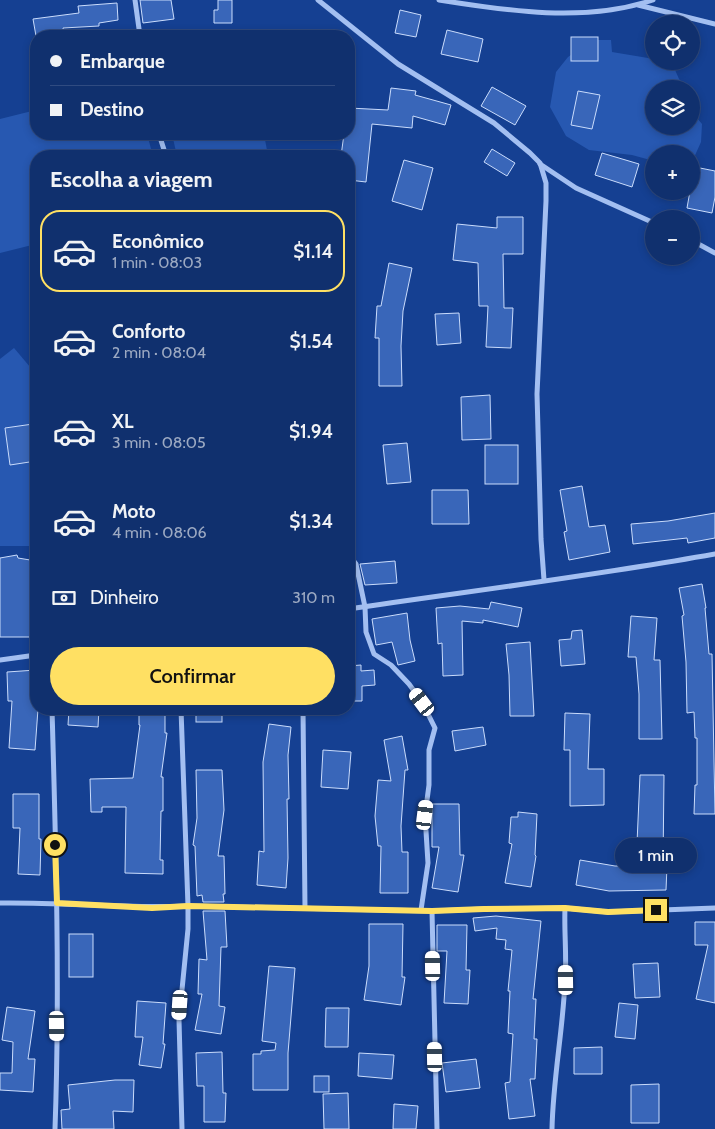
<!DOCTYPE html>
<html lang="pt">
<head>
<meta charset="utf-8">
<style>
  body { margin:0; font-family:Cabin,sans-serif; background:#193873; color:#f1f3f6; height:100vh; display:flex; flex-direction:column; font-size:19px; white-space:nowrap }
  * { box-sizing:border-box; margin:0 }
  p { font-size:16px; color:#9ca9c2 }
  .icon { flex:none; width:28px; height:28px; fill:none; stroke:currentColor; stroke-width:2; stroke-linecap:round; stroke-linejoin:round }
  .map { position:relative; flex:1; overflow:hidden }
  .sheet { position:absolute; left:30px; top:150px; width:325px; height:565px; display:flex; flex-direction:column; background:#10306e; border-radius:20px; box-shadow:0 2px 8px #0003,0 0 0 1px #304b81 }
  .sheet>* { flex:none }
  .hud { position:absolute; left:30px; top:30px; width:325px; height:110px; border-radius:20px; box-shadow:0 2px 8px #0003,0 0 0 1px #304b81; display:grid; align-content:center; height:110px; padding:0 20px; background:#10306e }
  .fabs { position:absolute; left:645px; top:15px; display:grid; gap:10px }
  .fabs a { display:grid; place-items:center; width:55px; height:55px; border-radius:50%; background:#10306e; box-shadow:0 2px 8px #0003,0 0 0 1px #304b81; font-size:25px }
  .end { position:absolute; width:22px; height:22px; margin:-11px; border:6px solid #ffe063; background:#111; box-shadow:0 0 0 2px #111 }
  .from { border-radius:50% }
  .bubble { position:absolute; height:35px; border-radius:18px; background:#10306e; box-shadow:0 2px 8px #0003,0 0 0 1px #304b81; font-size:16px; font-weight:600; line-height:35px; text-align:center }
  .car { position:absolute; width:15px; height:30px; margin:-15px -8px; border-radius:6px; box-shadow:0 0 4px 1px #0007; background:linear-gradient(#fff 24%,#345 0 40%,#fff 0 76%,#345 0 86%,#fff 0) }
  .hud b { display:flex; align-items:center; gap:18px; height:48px; font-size:19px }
  .hud b+b { border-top:1px solid #304b81 }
  .hud i { width:12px; height:12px; background:#f1f3f6 }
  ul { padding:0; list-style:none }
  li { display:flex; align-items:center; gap:15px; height:82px; margin:0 10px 8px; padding:0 10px; border:2px solid transparent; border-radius:20px }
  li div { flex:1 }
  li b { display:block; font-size:19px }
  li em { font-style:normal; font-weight:600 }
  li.active { border-color:#ffe063 }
  li>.icon { width:45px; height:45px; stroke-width:1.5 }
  h2 { padding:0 20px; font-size:22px; line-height:60px }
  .pay { display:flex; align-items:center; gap:12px; height:55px; padding:0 20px; font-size:19px }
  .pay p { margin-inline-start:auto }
  .cta { display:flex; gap:10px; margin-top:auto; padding:10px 20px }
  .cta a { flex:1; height:58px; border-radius:30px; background:#ffe063; color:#111; font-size:20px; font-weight:600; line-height:58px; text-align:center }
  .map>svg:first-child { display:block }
  .green { fill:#2758b1 }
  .building { fill:#3966b9; stroke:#cadcfc }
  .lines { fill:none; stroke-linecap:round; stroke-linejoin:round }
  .minor { stroke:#a3bff1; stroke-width:5 }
  .route { stroke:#ffe063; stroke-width:6 }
</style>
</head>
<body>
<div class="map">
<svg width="715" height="1129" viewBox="0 0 715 1129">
  <rect width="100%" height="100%" fill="#154092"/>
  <g class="green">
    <path d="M592,40h19l1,12 42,7v2l18,2 7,16 8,10h-33v37h37v-33l1,19 10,12 -1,18 -9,20 -1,-8h-37v7l-22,-6 -43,-5 -23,-14 -16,-29 6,-35 12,-15z"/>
    <path d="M36,110v24h111l6,22h-117v88l-36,9v-134z"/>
    <path d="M172,134h92l4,22h-91z"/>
    <path d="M14,348l22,26v172h-36v-187z"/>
  </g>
  <g class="building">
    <path d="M140,0h31l3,19 -31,4z"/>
    <path d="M218,0h14v23h-18v-13h4z"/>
    <path d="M117,3l1,17 -19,3v3l-36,2 1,8h-28l-3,-17 46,-6 -1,-7z"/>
    <path d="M400,10l21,5 -5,22 -21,-4z"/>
    <path d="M447,30l36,9 -5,23 -37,-8z"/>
    <rect x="571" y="37" width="27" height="24"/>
    <path d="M492,87l34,19 -11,19 -34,-19z"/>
    <path d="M391,88l25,3 -1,4 36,10 -6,20 -32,-9 -1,12 -40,-4 -6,58 -17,-2v-24h-8l3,-22 5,1v-27l39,2z"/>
    <path d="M578,91l22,4 -8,34 -21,-4z"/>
    <path d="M492,149l23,14 -8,13 -23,-14z"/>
    <path d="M602,153l37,11 -7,23 -37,-12z"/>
    <path d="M404,160l29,8 -11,42 -30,-9z"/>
    <path d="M695,167l20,4v26l-3,16 -25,-5 3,-17h1z"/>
    <path d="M497,217h26v37h-20l1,54h9l-2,40 -25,-1 2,-41h-9l-1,-43 -25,-3 4,-36 40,4z"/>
    <path d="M389,263l23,5 -9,43 -2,35 1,40h-23v-48h-4l2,-32h4z"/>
    <path d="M459,313l2,30 -24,2 -2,-31z"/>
    <path d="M490,395l1,44 -29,1 -1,-43z"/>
    <path d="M33,424l3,37 -26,4 -5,-37z"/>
    <path d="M407,443l4,39 -24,2 -4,-39z"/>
    <rect x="485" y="445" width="33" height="39"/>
    <path d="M582,486l7,41 16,-2 5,27 -41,8 -5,-28 3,-1 -7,-41z"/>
    <path d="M432,490h36l1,34h-37z"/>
    <path d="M715,513v25l-27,5 -1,-5 -54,6 -2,-20 37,-3z"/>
    <path d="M17,555l1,3 18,3v36h-2l-1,40h-33v-79z"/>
    <path d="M395,561l2,22 -32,2 -5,-21z"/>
    <path d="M702,584l4,24h-1l4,46h3l3,160h-21l1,-29h2v-47h-2l-1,-26 -7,1 -1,-51 -4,-46 2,-1 -5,-27z"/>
    <path d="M491,602l31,6 -4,19 -35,-7v3l-21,-2 1,54 -20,1 -1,-33 -4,1 -2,-36 24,-2 29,3z"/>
    <path d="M407,613l3,27 5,21 -17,4 -6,-23 -16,3 -4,-26z"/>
    <path d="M631,616l26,2 -3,42h6l2,79h-23v-45l-3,-37h-8z"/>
    <path d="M582,630l3,34 -24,2 -2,-26 12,-1 1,-8z"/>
    <path d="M530,642l4,74h-24l-1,-41 -3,-31z"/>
    <path d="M361,665v6l13,-1 1,15 -13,1v15h-13v-35z"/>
    <path d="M36,670v39h2l-3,41 -26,-2 3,-47h-4l-1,-29z"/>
    <path d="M69,709h30l-1,18 -30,-2z"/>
    <path d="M139,709h26v24h2l-6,44h2v34h-2l-1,49h3v14l-38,-1 1,-66h-24v5h-11l-1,-33 43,-1 7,-53h-1z"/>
    <rect x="196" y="709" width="26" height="13"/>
    <path d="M565,713l25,1 -2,55h16v36l-34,1v-56h-6z"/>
    <path d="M269,724l22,3 -3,28 1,44h-2l1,59 -2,30 -29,-3 2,-34 5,1 -1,-90z"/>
    <path d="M483,727l3,18 -31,6 -3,-20z"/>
    <path d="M402,736l6,34h-3l-4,56 1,26h6v41h-28l1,-47h-3l-3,-30 3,-36 13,1 -7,-41z"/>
    <path d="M323,750l28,2 -3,37 -27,-2z"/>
    <path d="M196,770h26l2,40 -6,46h6l1,38h-2l1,8h-21l-1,-7 -5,1 -2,-50 -2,-1 4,-27z"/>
    <path d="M640,775h24l-1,91h4l-1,24 -57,1 -33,-6 4,-25 35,6h21z"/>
    <path d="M13,794h26v45h2l-1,36 -22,-1 2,-46h-7z"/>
    <path d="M432,804h27l1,51h4l-6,37 -26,-4 7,-41h-7z"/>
    <path d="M518,812l19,2 -2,41 1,1 -5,31 -26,-4 7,-39 -3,-1 2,-26h7z"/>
    <path d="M203,911h22l2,36h-6l-2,59 6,1 -4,27 -26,-4 7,-36h-4l1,-35 8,1z"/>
    <path d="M496,916l45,5 -8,78h3l-2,40h3l-2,40h-5l5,37 -26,3 -4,-36 5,-1 3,-48 -5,-1 2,-42h-2l4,-41 -7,-1 1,-9 -10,-1 1,-11 -22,3 -2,-13z"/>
    <path d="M695,922h20v81l-19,-4 12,-54h-13z"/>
    <path d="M369,924h34l-1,53h3l-4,28 -37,-5 5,-34z"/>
    <path d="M437,925h30l-1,45h4l-2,34 -24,-1 3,-52h-10z"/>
    <rect x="69" y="934" width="24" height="43"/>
    <path d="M658,963l2,34 -25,1 -2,-34z"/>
    <path d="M269,966l26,2 -7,85v37h-35v-36h8v-3l14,-1 1,-7 -14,-2z"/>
    <path d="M137,1001l29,2 -3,41h2l-4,24 -22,-3 4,-28h-8z"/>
    <path d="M619,1003l19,2 -3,34 -20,-2z"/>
    <path d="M7,1007l28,4 -7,48h7l-2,33 -33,-2v-17h12l1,-31 -11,-2z"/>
    <path d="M326,1008h23l-1,39h-23z"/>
    <path d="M602,1047v27h-28v-26z"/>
    <path d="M222,1052l1,41h3l-1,29h-21v-36h-7l-1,-33z"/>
    <path d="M359,1053l35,2 -2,24 -34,-3z"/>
    <path d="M476,1059l4,29 -34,4 -4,-29z"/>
    <rect x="314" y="1076" width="15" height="16"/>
    <path d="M115,1080h19l-1,32 -20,-1 1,18h-52l-1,-19 9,-1 -2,-24z"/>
    <path d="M659,1084v39h-28v-38z"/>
    <path d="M348,1093l1,36h-25l-1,-35z"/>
    <path d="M394,1104l24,2 -2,23h-23z"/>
  </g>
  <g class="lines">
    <g class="minor">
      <path d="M135,0l5,36"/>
      <path d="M318,0l80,64 96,59 36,30 10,10 6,20v18l-9,193 4,145 3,41"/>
      <path d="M439,0c69,11 146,23 214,0"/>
      <path d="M638,5l77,19"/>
      <path d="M159,134l7,22"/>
      <path d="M540,164l36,24 78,35"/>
      <path d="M691,240l24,13"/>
      <path d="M349,555l7,9 9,43 1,25 8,22 17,11 18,19 13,18 13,26 -6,22v35l-4,30 3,48 -7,47"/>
      <path d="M349,609c122,-18 244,-33 366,-55"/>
      <path d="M0,660l36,-5"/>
      <path d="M52,709c4,140 8,280 3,420"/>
      <path d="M181,709l7,197v23l-9,91 3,109"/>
      <path d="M303,709l2,199"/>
      <path d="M0,903c63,-1 125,6 188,3l244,5 52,-2 81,-1 43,4 107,-4"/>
      <path d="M432,911l5,218"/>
      <path d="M552,1129c1,-50 11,-99 13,-148 2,-24 -1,-48 0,-73"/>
    </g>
  </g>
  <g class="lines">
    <path class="route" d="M55,845l2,58 95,5 36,-2 244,5 52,-2 81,-1 43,4 48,-2"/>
  </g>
</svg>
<div class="fabs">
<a><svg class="icon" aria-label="locate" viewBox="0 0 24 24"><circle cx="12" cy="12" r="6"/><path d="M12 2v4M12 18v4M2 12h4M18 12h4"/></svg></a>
<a><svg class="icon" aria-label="layers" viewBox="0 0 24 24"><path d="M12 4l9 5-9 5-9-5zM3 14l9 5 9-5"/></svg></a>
<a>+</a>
<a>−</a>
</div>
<i class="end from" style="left:55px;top:845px"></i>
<i class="end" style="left:656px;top:910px"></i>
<div class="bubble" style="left:615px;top:838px;width:82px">1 min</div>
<i class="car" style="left:422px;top:702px;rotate:323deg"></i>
<i class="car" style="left:425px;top:815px;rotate:7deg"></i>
<i class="car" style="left:433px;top:966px;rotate:359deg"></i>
<i class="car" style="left:566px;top:980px;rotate:359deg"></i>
<i class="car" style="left:180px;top:1005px;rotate:184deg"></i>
<i class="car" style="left:57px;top:1026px;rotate:179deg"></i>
<i class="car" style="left:435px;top:1057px;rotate:359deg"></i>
<div class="hud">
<b><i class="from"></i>Embarque</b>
<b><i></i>Destino</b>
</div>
<section class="sheet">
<h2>Escolha a viagem</h2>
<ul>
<li class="active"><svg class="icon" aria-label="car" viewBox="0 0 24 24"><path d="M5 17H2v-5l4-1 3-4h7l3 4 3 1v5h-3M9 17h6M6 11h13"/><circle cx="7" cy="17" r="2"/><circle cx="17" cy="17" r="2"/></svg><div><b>Econômico</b><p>1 min · 08:03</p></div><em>$1.14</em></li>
<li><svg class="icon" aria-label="car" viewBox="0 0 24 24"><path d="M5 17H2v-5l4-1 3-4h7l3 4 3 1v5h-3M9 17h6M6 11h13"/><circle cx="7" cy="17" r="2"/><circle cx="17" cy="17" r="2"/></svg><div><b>Conforto</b><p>2 min · 08:04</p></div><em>$1.54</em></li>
<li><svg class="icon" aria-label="car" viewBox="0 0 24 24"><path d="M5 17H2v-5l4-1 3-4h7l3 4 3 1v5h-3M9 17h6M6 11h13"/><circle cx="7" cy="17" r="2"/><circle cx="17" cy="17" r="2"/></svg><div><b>XL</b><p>3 min · 08:05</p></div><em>$1.94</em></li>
<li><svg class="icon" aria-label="car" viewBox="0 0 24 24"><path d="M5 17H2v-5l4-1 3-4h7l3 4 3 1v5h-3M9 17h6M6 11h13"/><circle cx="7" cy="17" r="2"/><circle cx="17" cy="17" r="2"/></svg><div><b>Moto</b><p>4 min · 08:06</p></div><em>$1.34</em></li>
</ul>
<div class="pay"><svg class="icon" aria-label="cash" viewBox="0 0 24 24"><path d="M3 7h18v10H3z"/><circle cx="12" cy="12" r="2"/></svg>Dinheiro<p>310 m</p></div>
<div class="cta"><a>Confirmar</a></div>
</section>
</div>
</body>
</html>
